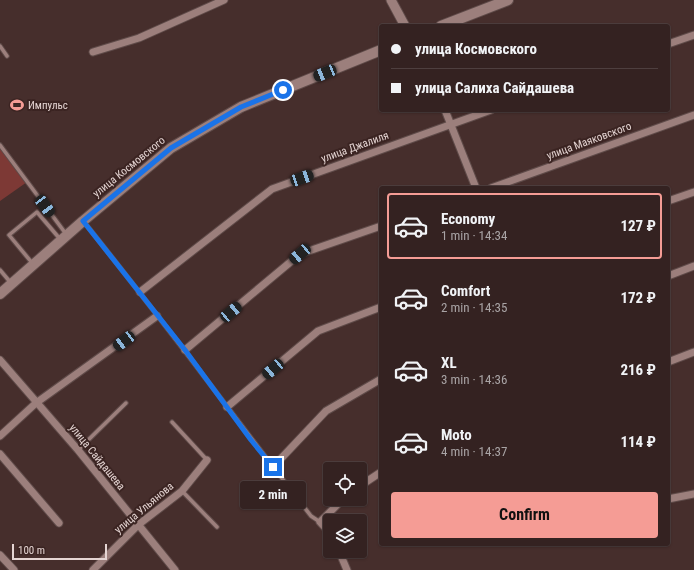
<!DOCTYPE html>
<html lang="en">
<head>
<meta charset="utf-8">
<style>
  body { margin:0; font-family:"Roboto Condensed",sans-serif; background:#3c2a2a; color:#f1f3f6; height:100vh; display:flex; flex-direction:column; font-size:15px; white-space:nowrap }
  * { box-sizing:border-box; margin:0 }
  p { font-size:13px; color:#a9a4a5 }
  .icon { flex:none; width:22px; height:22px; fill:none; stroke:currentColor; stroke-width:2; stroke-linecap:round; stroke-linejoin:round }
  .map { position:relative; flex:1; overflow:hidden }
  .details { position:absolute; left:379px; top:186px; width:291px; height:360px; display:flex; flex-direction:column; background:#342221; border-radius:4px; box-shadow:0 1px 3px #0004,0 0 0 1px #4e3f3f }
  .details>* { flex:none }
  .guide { position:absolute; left:379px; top:24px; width:291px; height:88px; border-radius:4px; box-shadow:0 1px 3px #0004,0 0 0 1px #4e3f3f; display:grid; align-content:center; height:88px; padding:0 12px; background:#342221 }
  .fabs { position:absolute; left:323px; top:462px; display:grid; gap:8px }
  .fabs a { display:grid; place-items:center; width:44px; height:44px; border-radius:4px; background:#342221; box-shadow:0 1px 3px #0004,0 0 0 1px #4e3f3f; font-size:20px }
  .scale { position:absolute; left:12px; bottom:10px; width:95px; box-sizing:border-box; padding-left:4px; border:2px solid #e5d5d3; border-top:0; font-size:11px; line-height:14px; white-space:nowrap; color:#e5d5d3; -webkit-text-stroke:3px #3b2422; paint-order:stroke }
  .end { position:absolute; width:18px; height:18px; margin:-9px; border:5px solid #1a73e8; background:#fff; box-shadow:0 0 0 2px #fff }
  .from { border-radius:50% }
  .bubble { position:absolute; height:28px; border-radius:4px; background:#342221; box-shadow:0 1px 3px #0004,0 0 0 1px #4e3f3f; font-size:13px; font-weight:700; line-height:28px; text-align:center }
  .car { position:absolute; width:12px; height:24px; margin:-12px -6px; border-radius:5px; box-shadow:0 0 3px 1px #0007; background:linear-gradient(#222 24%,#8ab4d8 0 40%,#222 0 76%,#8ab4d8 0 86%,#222 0) }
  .guide b { display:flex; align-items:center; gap:14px; height:38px; font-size:15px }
  .guide b+b { border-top:1px solid #4e3f3f }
  .guide i { width:10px; height:10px; background:#f1f3f6 }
  ul { padding:7px 0 0; list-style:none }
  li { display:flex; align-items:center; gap:12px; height:66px; margin:0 8px 6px; padding:0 4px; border:2px solid transparent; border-radius:4px }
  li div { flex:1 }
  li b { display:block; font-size:15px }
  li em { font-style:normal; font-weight:700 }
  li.on { border-color:#f59c95 }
  li>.icon { width:36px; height:36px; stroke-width:1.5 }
  .primary-button { display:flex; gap:8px; margin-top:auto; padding:8px 12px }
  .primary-button a { flex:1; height:46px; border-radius:4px; background:#f59c95; color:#111; font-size:16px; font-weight:700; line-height:46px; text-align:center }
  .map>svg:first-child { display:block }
  .green { fill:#7d3935 }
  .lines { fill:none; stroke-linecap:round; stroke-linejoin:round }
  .service-casing { stroke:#5f4b49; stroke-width:5.5 }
  .minor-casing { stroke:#5f4b49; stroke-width:9 }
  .tertiary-casing { stroke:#5f4b49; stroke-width:11 }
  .secondary-casing { stroke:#5f4b49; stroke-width:12 }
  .service { stroke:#9c7f7c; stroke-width:3.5 }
  .minor { stroke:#9c7f7c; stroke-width:7 }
  .tertiary { stroke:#9c7f7c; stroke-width:9 }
  .secondary { stroke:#9c7f7c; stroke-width:10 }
  .route { stroke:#1a73e8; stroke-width:5 }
  .labels { text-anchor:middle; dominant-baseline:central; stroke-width:4; stroke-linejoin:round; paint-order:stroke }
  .poi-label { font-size:11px; fill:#e5d5d3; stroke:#3b2422; text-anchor:start }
  .street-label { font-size:11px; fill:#e5d5d3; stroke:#3b2422 }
</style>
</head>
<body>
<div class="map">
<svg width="694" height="570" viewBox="0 0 694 570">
  <rect width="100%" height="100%" fill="#462e2c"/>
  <path class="green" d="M0,145l27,37 -27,19z"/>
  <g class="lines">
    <g class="service-casing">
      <g id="service">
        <path d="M0,46l7,10"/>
        <path d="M0,145l66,89"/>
        <path d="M84,222c77,96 151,196 227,294l9,6"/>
        <path d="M33,264l-24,-29 28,-23 23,27"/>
        <path d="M0,270l11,13"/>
        <path d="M172,422l35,38"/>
        <path d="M78,450l48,-47"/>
        <path d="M182,491l35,36"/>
      </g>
    </g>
    <g class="minor-casing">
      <g id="minor">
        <path d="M668,44l26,-9"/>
        <path d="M93,52l46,-14 85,-38"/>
        <path d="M445,110l31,78"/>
        <path d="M491,188l203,-73"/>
        <path d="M668,201l26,-9"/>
        <path d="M668,276l26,-10"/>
        <path d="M140,292l132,-103 219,-79"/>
        <path d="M185,350l115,-96 81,-28"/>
        <path d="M0,360l78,90 97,120"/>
        <path d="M668,362l26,-10"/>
        <path d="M227,407l91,-76 63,-24"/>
        <path d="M0,436l36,-33 121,-87"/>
        <path d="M0,454l59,69"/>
        <path d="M273,467l53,-56 55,-32"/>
        <path d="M360,486l21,-14"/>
        <path d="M668,499l26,-5"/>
        <path d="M330,533l-10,-11 23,-23"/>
        <path d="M339,551l8,19"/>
        <path d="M0,555l14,15"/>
        <path d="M93,570l45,-45 44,-34 25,-31"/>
      </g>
    </g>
    <g class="tertiary-casing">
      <path id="tertiary" d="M391,0l14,26"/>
    </g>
    <g class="secondary-casing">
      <g id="secondary">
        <path d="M441,26l67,-26"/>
        <path d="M0,294l83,-73 88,-73 70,-41 140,-57"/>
      </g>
    </g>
    <use href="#service" class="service"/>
    <use href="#minor" class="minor"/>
    <use href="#tertiary" class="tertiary"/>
    <use href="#secondary" class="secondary"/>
  </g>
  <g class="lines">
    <path class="route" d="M273,467l-22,-27 -66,-90 -102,-129 88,-73 70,-41 42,-17"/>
  </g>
  <defs>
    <g id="stadium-bare" transform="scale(1.08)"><path d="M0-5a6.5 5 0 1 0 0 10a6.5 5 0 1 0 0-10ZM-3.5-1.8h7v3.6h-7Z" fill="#f59c95" stroke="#3b2422" stroke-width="2.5" paint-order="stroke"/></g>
  </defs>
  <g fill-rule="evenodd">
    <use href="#stadium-bare" x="17" y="105"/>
  </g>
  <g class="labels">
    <g class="poi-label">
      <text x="28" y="105">Импульс</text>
    </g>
    <g class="street-label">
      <text transform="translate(589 141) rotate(-20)">улица Маяковского</text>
      <text transform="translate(355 147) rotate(-20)">улица Джалиля</text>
      <text transform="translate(129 167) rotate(-39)">улица Космовского</text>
      <text transform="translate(97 457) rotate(51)">улица Сайдашева</text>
      <text transform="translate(144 508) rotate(-40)">улица Ульянова</text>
    </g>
  </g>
</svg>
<div class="fabs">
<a><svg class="icon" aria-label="locate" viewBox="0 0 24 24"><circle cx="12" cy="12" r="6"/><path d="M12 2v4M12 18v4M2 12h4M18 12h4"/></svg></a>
<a><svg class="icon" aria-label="layers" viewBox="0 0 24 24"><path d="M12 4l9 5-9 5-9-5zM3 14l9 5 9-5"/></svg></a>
</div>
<div class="scale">100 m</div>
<i class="end from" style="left:283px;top:90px"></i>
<i class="end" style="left:273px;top:467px"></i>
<div class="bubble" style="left:240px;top:481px;width:66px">2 min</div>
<i class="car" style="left:325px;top:73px;rotate:248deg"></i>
<i class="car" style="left:302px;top:178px;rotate:71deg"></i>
<i class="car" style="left:45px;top:206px;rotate:143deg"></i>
<i class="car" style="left:300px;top:254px;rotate:230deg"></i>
<i class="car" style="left:231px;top:312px;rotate:50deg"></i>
<i class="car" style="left:124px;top:341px;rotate:233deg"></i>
<i class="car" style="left:273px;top:369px;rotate:230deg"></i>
<div class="guide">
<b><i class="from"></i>улица Космовского</b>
<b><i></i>улица Салиха Сайдашева</b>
</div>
<section class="details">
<ul>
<li class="on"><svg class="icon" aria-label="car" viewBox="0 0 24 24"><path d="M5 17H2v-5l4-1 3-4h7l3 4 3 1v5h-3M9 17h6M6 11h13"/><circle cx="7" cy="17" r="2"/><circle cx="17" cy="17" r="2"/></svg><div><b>Economy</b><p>1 min · 14:34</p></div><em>127 ₽</em></li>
<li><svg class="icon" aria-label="car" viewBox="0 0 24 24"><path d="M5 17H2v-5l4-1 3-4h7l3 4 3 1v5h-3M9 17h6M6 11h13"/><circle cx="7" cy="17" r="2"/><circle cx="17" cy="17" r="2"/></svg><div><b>Comfort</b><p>2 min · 14:35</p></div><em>172 ₽</em></li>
<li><svg class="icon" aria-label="car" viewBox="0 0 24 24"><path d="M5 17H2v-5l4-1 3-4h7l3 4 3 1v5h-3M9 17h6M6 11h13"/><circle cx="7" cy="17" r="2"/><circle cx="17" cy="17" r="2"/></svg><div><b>XL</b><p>3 min · 14:36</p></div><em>216 ₽</em></li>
<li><svg class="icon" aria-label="car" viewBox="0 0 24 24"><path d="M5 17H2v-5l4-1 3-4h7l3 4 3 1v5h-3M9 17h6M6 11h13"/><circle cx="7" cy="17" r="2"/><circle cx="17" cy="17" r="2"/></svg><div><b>Moto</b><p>4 min · 14:37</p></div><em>114 ₽</em></li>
</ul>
<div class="primary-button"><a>Confirm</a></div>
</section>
</div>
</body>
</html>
